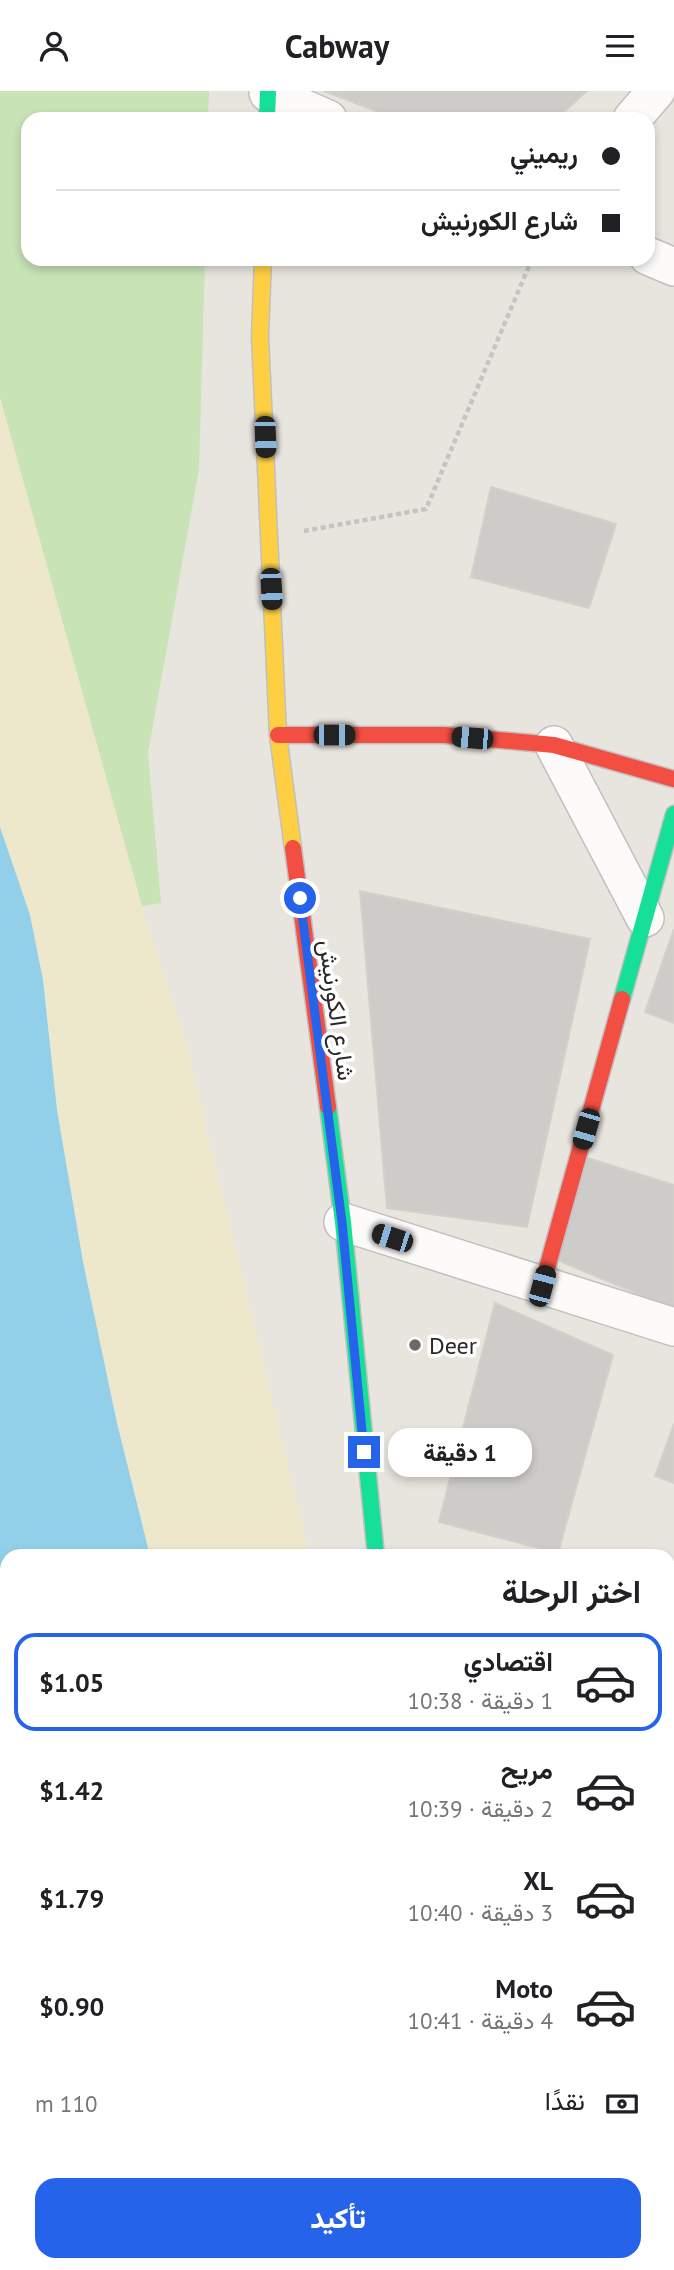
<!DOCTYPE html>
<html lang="ar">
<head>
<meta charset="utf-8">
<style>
  body { margin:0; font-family:"PT Sans",Vazirmatn,sans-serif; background:#f6f6f6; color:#202124; direction:rtl; height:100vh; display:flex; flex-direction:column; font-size:26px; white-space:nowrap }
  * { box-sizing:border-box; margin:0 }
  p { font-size:23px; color:#757577 }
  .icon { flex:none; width:38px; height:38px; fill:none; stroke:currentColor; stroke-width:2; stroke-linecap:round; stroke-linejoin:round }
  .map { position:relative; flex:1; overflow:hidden; direction:ltr }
  .details { position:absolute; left:0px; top:1458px; width:676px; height:723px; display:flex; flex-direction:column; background:#fff; border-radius:21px 21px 0 0; box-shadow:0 4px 10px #0003; direction:rtl }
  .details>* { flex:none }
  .guide { position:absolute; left:21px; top:21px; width:634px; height:154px; border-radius:21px; box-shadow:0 4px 10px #0003; direction:rtl; display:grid; align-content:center; height:154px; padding:0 35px; background:#fff }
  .end { position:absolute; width:32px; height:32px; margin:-16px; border:9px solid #2563eb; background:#fff; box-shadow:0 0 0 4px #fff }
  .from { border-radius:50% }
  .bubble { position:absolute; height:49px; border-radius:21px; background:#fff; box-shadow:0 4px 10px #0003; font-size:23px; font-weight:800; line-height:49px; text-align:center; direction:rtl }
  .car { position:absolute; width:21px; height:42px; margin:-21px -10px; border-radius:9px; box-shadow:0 0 5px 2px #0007; background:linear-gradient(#222 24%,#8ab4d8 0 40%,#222 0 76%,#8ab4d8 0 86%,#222 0) }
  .guide b { display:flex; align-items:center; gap:24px; height:66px; font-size:26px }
  .guide b+b { border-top:2px solid #e0e0e0 }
  .guide i { width:18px; height:18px; background:#202124 }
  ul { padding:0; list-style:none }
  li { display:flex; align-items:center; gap:21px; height:98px; margin:0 14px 10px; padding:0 21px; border:4px solid transparent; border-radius:21px }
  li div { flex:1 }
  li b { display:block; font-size:26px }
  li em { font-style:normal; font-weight:800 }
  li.selected { border-color:#2563eb }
  li>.icon { width:63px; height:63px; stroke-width:1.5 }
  h2 { padding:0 35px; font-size:32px; line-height:84px }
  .pay { display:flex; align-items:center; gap:18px; height:77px; padding:0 35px; font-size:26px }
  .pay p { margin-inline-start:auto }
  .action { display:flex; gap:14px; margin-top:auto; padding:14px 35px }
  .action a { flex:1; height:80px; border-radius:21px; background:#2563eb; color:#fff; font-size:28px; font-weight:800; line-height:80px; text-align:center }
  header { display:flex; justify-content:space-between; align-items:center; height:91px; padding:0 35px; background:#fff; font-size:32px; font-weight:800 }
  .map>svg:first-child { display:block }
  .green { fill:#c8e3b6 }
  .sand { fill:#ede8cc }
  .water { fill:#92d0e9 }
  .building { fill:#ceccc8; stroke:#d3d0ca; stroke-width:2 }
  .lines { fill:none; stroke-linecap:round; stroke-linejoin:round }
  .street-casing { stroke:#c1c0c0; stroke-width:40 }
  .fast-casing { stroke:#c1c0c0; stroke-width:19 }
  .slow-casing { stroke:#c1c0c0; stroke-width:19 }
  .jam-casing { stroke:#c1c0c0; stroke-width:19 }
  .path { stroke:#c4c4c3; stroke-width:4.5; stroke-dasharray:5 3.5; stroke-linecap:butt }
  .street { stroke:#fcfbfa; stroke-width:37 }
  .fast { stroke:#16e098; stroke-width:16 }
  .slow { stroke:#ffcf43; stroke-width:16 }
  .jam { stroke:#f24e42; stroke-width:16 }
  .route { stroke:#2563eb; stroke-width:9 }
  .poi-dot { fill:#6c6a68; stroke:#fff; stroke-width:2.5 }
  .labels { text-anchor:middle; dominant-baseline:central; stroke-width:7; stroke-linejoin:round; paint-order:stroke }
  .street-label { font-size:24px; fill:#292929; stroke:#fff }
  .poi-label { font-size:24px; fill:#292929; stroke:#fff; text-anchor:start }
</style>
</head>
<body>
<header><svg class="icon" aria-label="menu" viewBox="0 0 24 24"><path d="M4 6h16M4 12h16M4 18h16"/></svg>Cabway<svg class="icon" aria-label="person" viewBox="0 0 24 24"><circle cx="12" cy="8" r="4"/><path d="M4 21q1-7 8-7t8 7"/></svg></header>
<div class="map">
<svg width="674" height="2179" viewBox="0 0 674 2179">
  <rect width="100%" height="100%" fill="#e8e4de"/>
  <path class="green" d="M0,0h209l-1,28h-180v140h177l-6,210 -51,284 13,150 -19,3 -142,-508z"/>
  <g class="sand">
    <path d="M0,307l142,508 45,140 123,510h-160l-33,-133 -34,-161 -26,-152 -14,-130 -13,-65 -30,-88z"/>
    <path d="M340,2174h113l2,5h-114z"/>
  </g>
  <path class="water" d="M0,736l30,88 13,65 14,130 26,152 34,161 33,133h-143v709h333l1,5h-341z"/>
  <g class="building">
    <path d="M324,0h263l-31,28h-159z"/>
    <path d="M491,396l125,37 -27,84 -118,-31z"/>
    <path d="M360,800l230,48 -63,288 -140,-19z"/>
    <path d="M674,838v94l-29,-11z"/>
    <path d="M578,1064l96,30v124l-124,-52z"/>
    <path d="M495,1212l118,52 -55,198 -119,-31z"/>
    <path d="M674,1333v59l-19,-7z"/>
    <path d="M668,2130l6,11v38h-94l-3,-5h91z"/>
  </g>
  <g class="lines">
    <g class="street-casing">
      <g id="street">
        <path d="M268,2l60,26"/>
        <path d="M632,28l24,-28"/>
        <path d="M648,165l26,11"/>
        <path d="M554,654l91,173"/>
        <path d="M343,1131l331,105"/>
        <path d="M668,1605l6,2"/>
      </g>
    </g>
    <g class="fast-casing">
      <g id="fast">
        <path d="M267,28l1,-28"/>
        <path d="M622,908l52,-185"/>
        <path d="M328,1016l15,115 33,334"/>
      </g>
    </g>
    <g class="slow-casing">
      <path id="slow" d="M263,168l-3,77 18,399 15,113"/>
    </g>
    <g class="jam-casing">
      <g id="jam">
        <path d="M278,644h166l110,10 120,34"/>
        <path d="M293,757l35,259"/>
        <path d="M542,1195l80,-287"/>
        <path d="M533,2174l3,5"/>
      </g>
    </g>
    <path class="path" d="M304,440l122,-22 106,-250"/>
    <use href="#street" class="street"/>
    <use href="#fast" class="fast"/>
    <use href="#slow" class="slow"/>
    <use href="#jam" class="jam"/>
  </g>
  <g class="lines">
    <path class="route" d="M300,807l42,324 22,230"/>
  </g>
  <circle class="poi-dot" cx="415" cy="1254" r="7"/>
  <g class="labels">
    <g class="street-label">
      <text transform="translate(337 919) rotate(82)">شارع الكورنيش</text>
    </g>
    <g class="poi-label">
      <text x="429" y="1254">Deer</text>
    </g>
  </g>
</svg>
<i class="end from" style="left:300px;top:807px"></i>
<i class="end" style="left:364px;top:1361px"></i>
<div class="bubble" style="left:388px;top:1337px;width:144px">1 دقيقة</div>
<i class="car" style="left:265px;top:346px;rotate:178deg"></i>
<i class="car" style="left:271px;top:498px;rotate:177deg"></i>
<i class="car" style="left:334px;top:644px;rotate:90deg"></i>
<i class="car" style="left:472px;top:647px;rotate:275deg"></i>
<i class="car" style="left:586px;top:1038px;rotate:196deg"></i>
<i class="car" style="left:392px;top:1147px;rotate:288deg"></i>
<i class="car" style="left:542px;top:1195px;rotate:15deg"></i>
<div class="guide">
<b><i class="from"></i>ريميني</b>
<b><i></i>شارع الكورنيش</b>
</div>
<section class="details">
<h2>اختر الرحلة</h2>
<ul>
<li class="selected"><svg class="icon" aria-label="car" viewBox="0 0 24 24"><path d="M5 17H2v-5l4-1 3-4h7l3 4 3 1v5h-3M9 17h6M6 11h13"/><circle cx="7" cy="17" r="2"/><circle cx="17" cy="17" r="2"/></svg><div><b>اقتصادي</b><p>1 دقيقة · 10:38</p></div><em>$1.05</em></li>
<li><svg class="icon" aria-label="car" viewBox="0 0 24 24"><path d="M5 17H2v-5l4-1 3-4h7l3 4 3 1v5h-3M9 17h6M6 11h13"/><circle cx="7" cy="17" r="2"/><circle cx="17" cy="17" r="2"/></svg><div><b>مريح</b><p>2 دقيقة · 10:39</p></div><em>$1.42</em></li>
<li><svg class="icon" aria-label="car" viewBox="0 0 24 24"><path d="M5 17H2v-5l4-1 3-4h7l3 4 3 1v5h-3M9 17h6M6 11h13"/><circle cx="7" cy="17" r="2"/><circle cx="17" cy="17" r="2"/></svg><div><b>XL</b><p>3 دقيقة · 10:40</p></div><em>$1.79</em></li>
<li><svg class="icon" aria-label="car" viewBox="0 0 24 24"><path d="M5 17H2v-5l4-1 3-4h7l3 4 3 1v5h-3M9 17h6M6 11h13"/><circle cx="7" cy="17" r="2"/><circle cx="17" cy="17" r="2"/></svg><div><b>Moto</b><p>4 دقيقة · 10:41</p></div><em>$0.90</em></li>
</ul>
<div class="pay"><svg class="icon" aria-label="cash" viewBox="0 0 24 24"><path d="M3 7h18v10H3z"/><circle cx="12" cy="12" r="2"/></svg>نقدًا<p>110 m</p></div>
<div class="action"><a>تأكيد</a></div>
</section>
</div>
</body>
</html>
